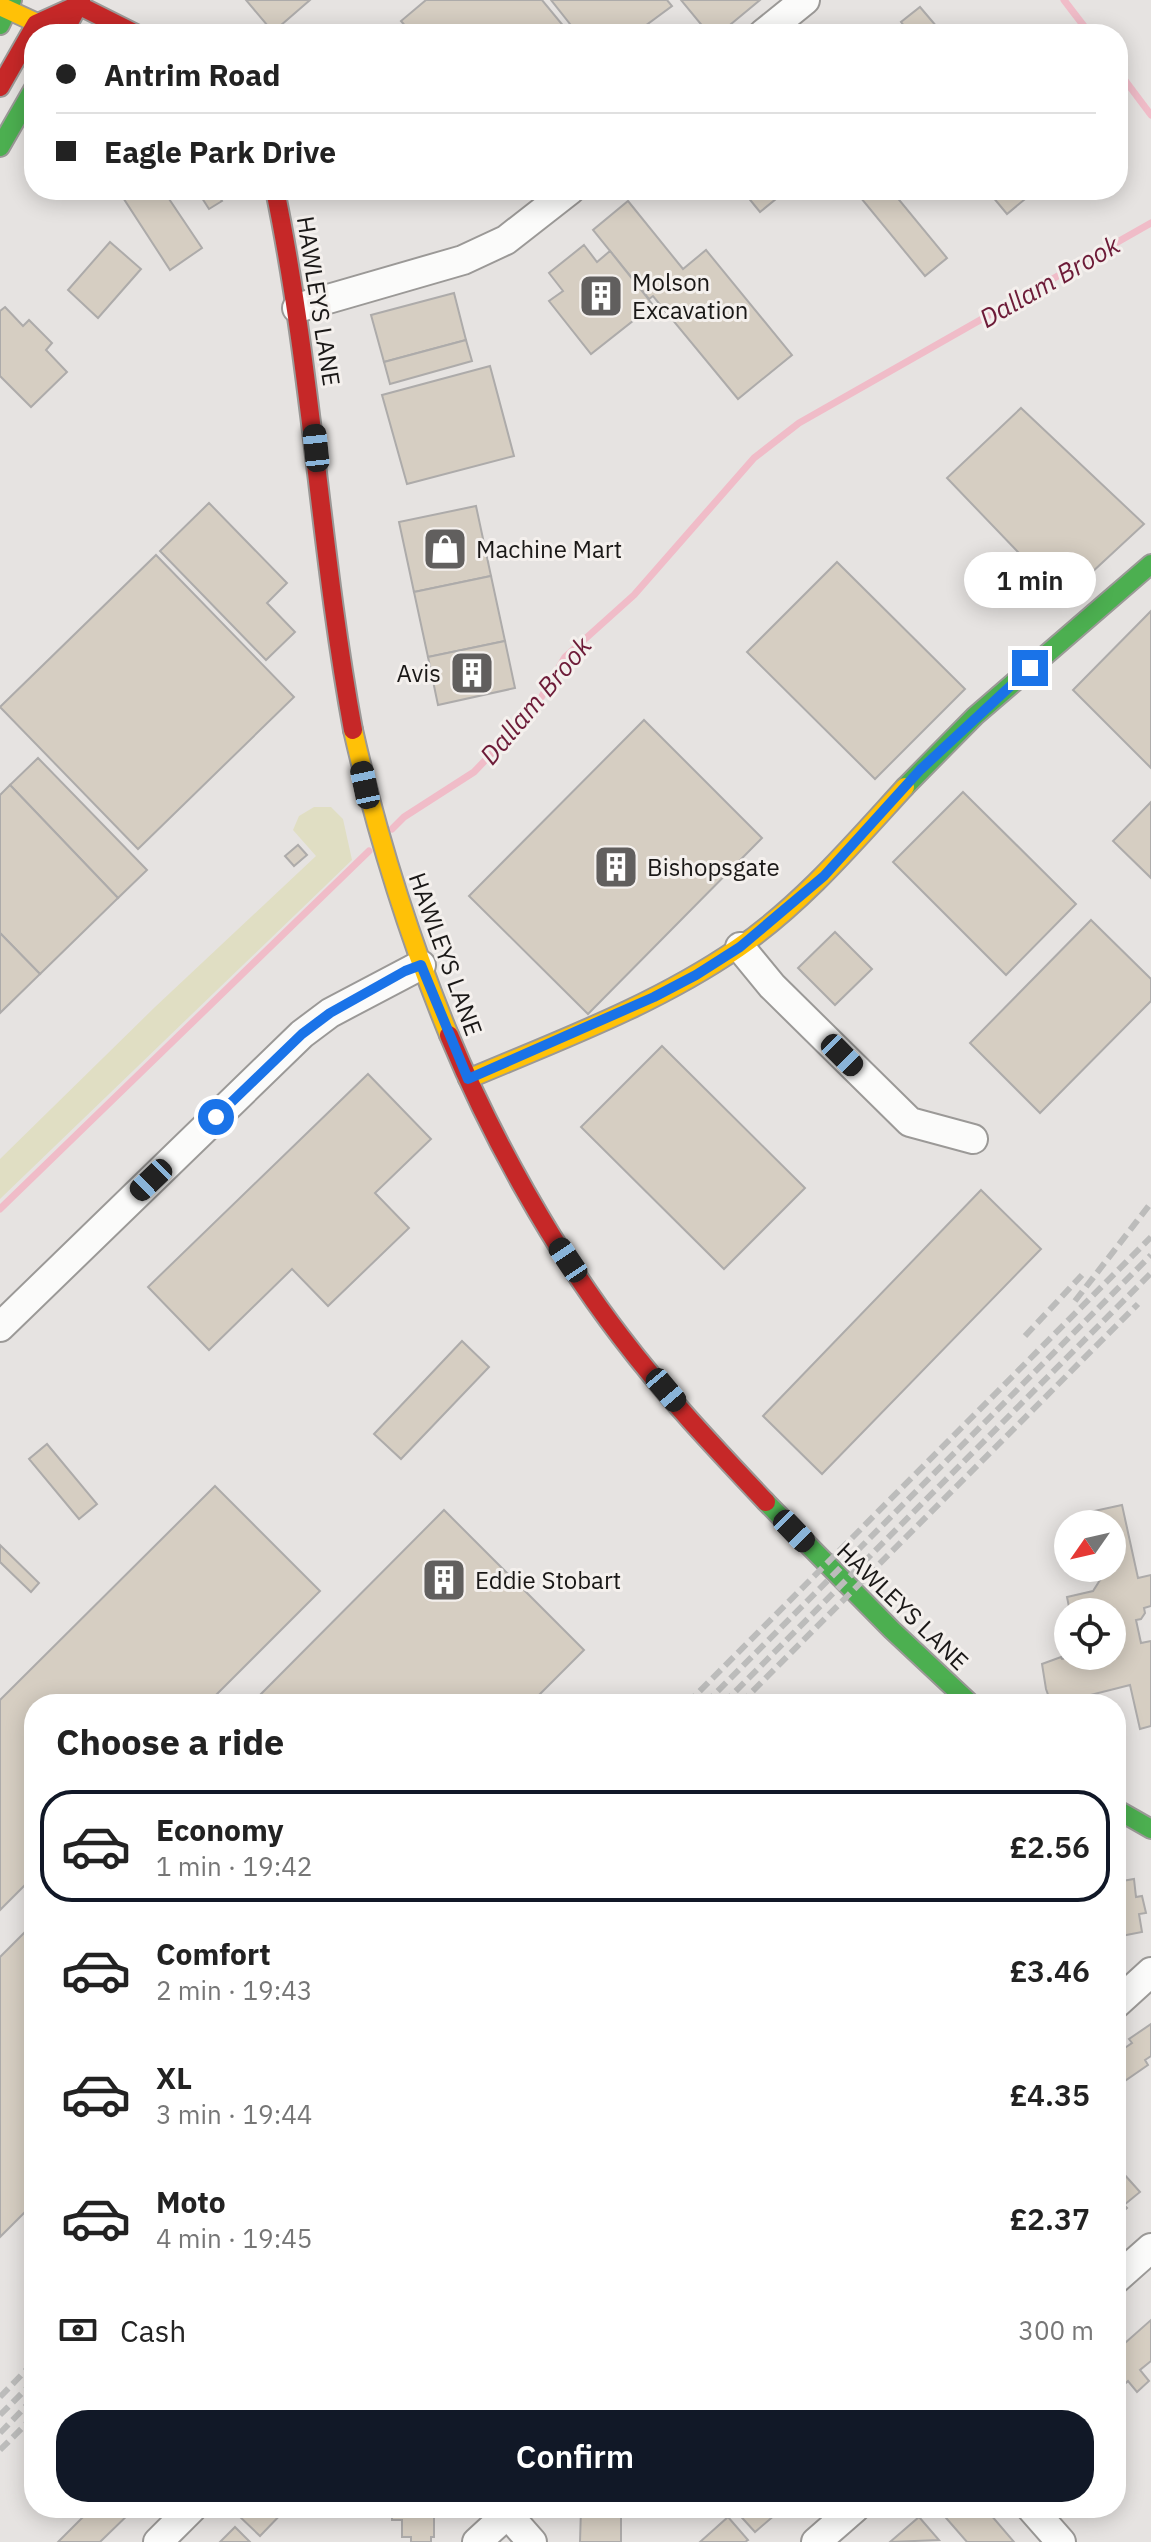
<!DOCTYPE html>
<html lang="en">
<head>
<meta charset="utf-8">
<style>
  body { margin:0; font-family:"IBM Plex Sans",sans-serif; background:#f6f6f6; color:#222; height:100vh; display:flex; flex-direction:column; font-size:30px; white-space:nowrap }
  * { box-sizing:border-box; margin:0 }
  p { font-size:26px; color:#767676 }
  .icon { flex:none; width:44px; height:44px; fill:none; stroke:currentColor; stroke-width:2; stroke-linecap:round; stroke-linejoin:round }
  .map { position:relative; flex:1; overflow:hidden }
  .sheet { position:absolute; left:24px; top:1694px; width:1102px; height:824px; display:flex; flex-direction:column; background:#fff; border-radius:32px; box-shadow:0 4px 20px #0003 }
  .sheet>* { flex:none }
  .top-card { position:absolute; left:24px; top:24px; width:1104px; height:176px; border-radius:32px; box-shadow:0 4px 20px #0003; display:grid; align-content:center; height:176px; padding:0 32px; background:#fff }
  .needle { width:52px; rotate:236deg }
  .controls { position:absolute; left:1054px; top:1510px; display:grid; gap:16px }
  .controls a { display:grid; place-items:center; width:72px; height:72px; border-radius:50%; background:#fff; box-shadow:0 4px 20px #0003; font-size:40px }
  .end { position:absolute; width:36px; height:36px; margin:-18px; border:10px solid #1a73e8; background:#fff; box-shadow:0 0 0 4px #fff }
  .from { border-radius:50% }
  .bubble { position:absolute; height:56px; border-radius:28px; background:#fff; box-shadow:0 4px 20px #0003; font-size:26px; font-weight:600; line-height:56px; text-align:center }
  .car { position:absolute; width:24px; height:48px; margin:-24px -12px; border-radius:10px; box-shadow:0 0 6px 2px #0007; background:linear-gradient(#222 24%,#8ab4d8 0 40%,#222 0 76%,#8ab4d8 0 86%,#222 0) }
  .top-card b { display:flex; align-items:center; gap:28px; height:76px; font-size:30px }
  .top-card b+b { border-top:2px solid #e0e0e0 }
  .top-card i { width:20px; height:20px; background:#222 }
  ul { padding:0; list-style:none }
  li { display:flex; align-items:center; gap:24px; height:112px; margin:0 16px 12px; padding:0 16px; border:4px solid transparent; border-radius:32px }
  li div { flex:1 }
  li b { display:block; font-size:30px }
  li em { font-style:normal; font-weight:600 }
  li.active { border-color:#111827 }
  li>.icon { width:72px; height:72px; stroke-width:1.5 }
  h2 { padding:0 32px; font-size:36px; line-height:96px }
  .pay { display:flex; align-items:center; gap:20px; height:88px; padding:0 32px; font-size:30px }
  .pay p { margin-inline-start:auto }
  .action { display:flex; gap:16px; margin-top:auto; padding:16px 32px }
  .action a { flex:1; height:92px; border-radius:32px; background:#111827; color:#fff; font-size:32px; font-weight:600; line-height:92px; text-align:center }
  .map>svg:first-child { display:block }
  .green { fill:#e0dec3 }
  .lines { fill:none; stroke-linecap:round; stroke-linejoin:round }
  .stream { stroke:#f0bcc8; stroke-width:7 }
  .building { fill:#d6cec2; stroke:#adabaa; stroke-width:2 }
  .street-casing { stroke:#9b9997; stroke-width:32 }
  .fast-casing { stroke:#9b9997; stroke-width:22 }
  .slow-casing { stroke:#9b9997; stroke-width:22 }
  .jam-casing { stroke:#9b9997; stroke-width:22 }
  .street { stroke:#fbfbfa; stroke-width:28 }
  .fast { stroke:#4caf50; stroke-width:18 }
  .slow { stroke:#ffc107; stroke-width:18 }
  .jam { stroke:#c62828; stroke-width:18 }
  .rail { stroke:#bcbcbb; stroke-width:6; stroke-dasharray:12 6; stroke-linecap:butt }
  .route { stroke:#1a73e8; stroke-width:10 }
  .labels { text-anchor:middle; dominant-baseline:central; stroke-width:6; stroke-linejoin:round; paint-order:stroke }
  .poi-label { font-size:24px; fill:#1a1817; stroke:#f4f0ed; text-anchor:start }
  .street-label { font-size:24px; fill:#1a1817; stroke:#f4f0ed }
  .water-label { font-size:26px; font-style:italic; fill:#6d1b38; stroke:#f4f0ed }
</style>
</head>
<body>
<div class="map">
<svg width="1151" height="2542" viewBox="0 0 1151 2542">
  <rect width="100%" height="100%" fill="#e6e3e1"/>
  <path class="green" d="M314,807h17l12,12 9,41 -352,339v-40l155,-152 161,-151 -23,-26 6,-14z"/>
  <g class="lines">
    <g class="stream">
      <path d="M1064,0l26,34"/>
      <path d="M1118,71l33,44"/>
      <path d="M392,829l12,-12 70,-45 61,-64 30,-51 69,-62 120,-137 45,-35 352,-200"/>
      <path d="M0,1209l369,-358"/>
    </g>
  </g>
  <g class="building">
    <path d="M246,0h64l-37,32z"/>
    <path d="M426,0h116l28,34h-158l-11,-13z"/>
    <path d="M551,0h116l5,6 -31,23 4,5h-67z"/>
    <path d="M681,0h79l-41,34h-10z"/>
    <path d="M920,7l23,27h-36l2,-2 -8,-10z"/>
    <path d="M125,190h38l39,58 -32,22 -50,-77z"/>
    <path d="M215,190l7,11 -13,8 -7,-11z"/>
    <path d="M742,190h45l-27,22z"/>
    <path d="M859,190h32l56,68 -22,18 -69,-84z"/>
    <path d="M987,190h49l-29,24z"/>
    <path d="M628,201l55,68 23,-19 86,105 -54,44 -85,-103 -4,3 -56,-69z"/>
    <path d="M110,242l31,27 -43,49 -30,-28z"/>
    <path d="M584,245l13,17 13,-11 43,54 -62,49 -42,-53 14,-10 -14,-18z"/>
    <path d="M454,293l12,47 -82,22 -13,-47z"/>
    <path d="M5,307l18,19 6,-6 23,23 -6,7 21,22 -36,35 -31,-31v-65z"/>
    <path d="M466,340l6,21 -82,23 -6,-22z"/>
    <path d="M490,366l24,90 -107,28 -25,-89z"/>
    <path d="M1021,408l123,116 -81,75 -116,-121z"/>
    <path d="M209,503l78,80 -20,20 28,29 -29,28 -106,-109z"/>
    <path d="M476,506l15,70 -77,16 -15,-70z"/>
    <path d="M156,555l138,142 -156,152 -138,-142z"/>
    <path d="M837,562l128,127 -90,90 -128,-127z"/>
    <path d="M491,576l14,65 -77,16 -14,-65z"/>
    <path d="M1151,611v157l-78,-78z"/>
    <path d="M505,641l10,47 -77,17 -10,-48z"/>
    <path d="M644,720l118,118 -174,176 -119,-118z"/>
    <path d="M38,758l109,112 -29,28 -108,-113z"/>
    <path d="M10,785l108,113 -78,76 -40,-41v-138z"/>
    <path d="M963,792l113,112 -70,71 -113,-113z"/>
    <path d="M1151,802v76l-38,-37z"/>
    <path d="M298,845l9,10 -13,11 -9,-10z"/>
    <path d="M1091,920l60,59v22l-111,112 -70,-70z"/>
    <path d="M835,932l37,37 -37,36 -37,-37z"/>
    <path d="M0,933l40,41 -40,39z"/>
    <path d="M662,1046l143,142 -81,81 -143,-142z"/>
    <path d="M368,1074l63,65 -56,54 34,35 -81,78 -36,-37 -83,81 -61,-63z"/>
    <path d="M981,1190l60,59 -219,225 -59,-58z"/>
    <path d="M462,1341l27,26 -88,92 -27,-25z"/>
    <path d="M47,1444l50,60 -18,15 -50,-60z"/>
    <path d="M215,1486l105,105 -113,113h-173v172l-34,34v-210z"/>
    <path d="M1122,1505l16,73 13,-3v31l-7,2 1,5 -4,6 -5,1 5,23 10,-2v85l-11,3 -10,-44 -75,19 -4,-1 -5,-14 -4,-25 19,-7 1,2 6,-1 -1,-3h1l44,1v-44h-42l-3,-15 26,-6 7,-11 -3,-12h15v-44h-25l-2,-11z"/>
    <path d="M444,1510l140,140 -54,54h-279z"/>
    <path d="M0,1545l39,38 -8,9 -31,-30z"/>
    <path d="M1134,1879l2,18 6,-1 4,17 -7,1 3,18 -26,5v-55z"/>
    <path d="M34,1923v280l-34,34v-280z"/>
    <path d="M1151,2024v32l-6,4 3,5 -32,22v-33l16,-11 -3,-4z"/>
    <path d="M1123,2173l17,19 -16,13 3,3 -11,10v-39z"/>
    <path d="M1151,2320v41l-11,9 9,11 -12,11 -9,-11 -11,10 -1,-40z"/>
    <path d="M92,2508l42,1 -34,33h-42z"/>
    <path d="M245,2508h42l-27,28 -22,-21z"/>
    <path d="M392,2508h42v29h-3v5h-20v-5h-9v-17h-10z"/>
    <path d="M581,2508h29v6h11v28h-41z"/>
    <path d="M737,2508h46l-28,24 -20,-22z"/>
    <path d="M943,2508h42l29,34h-47l-27,-31z"/>
    <path d="M728,2517l20,23 -3,2h-45z"/>
    <path d="M919,2517l20,23 -49,2z"/>
    <path d="M235,2527l15,15h-30z"/>
  </g>
  <g class="lines">
    <g class="street-casing">
      <g id="street">
        <path d="M763,34l42,-34"/>
        <path d="M297,308l166,-48 43,-20 64,-50"/>
        <path d="M740,947l32,39 138,136 63,17"/>
        <path d="M0,1327l302,-293 28,-21 91,-48"/>
        <path d="M1116,2004l35,-32"/>
        <path d="M1116,2279l35,-31"/>
        <path d="M502,2508l30,34"/>
        <path d="M1031,2508l30,34"/>
        <path d="M158,2542l34,-34"/>
        <path d="M477,2542l37,-34"/>
        <path d="M816,2542l39,-34"/>
      </g>
    </g>
    <g class="fast-casing">
      <g id="fast">
        <path d="M0,25l12,-25"/>
        <path d="M0,147l34,-59"/>
        <path d="M905,787l70,-71 176,-152"/>
        <path d="M766,1502l126,128 79,74"/>
        <path d="M1116,1809l35,20"/>
      </g>
    </g>
    <g class="slow-casing">
      <g id="slow">
        <path d="M0,6l61,28"/>
        <path d="M353,730c24,105 55,205 96,305"/>
        <path d="M468,1079c92,-39 187,-74 270,-131 63,-43 115,-104 167,-161"/>
      </g>
    </g>
    <g class="jam-casing">
      <g id="jam">
        <path d="M63,34l18,-34"/>
        <path d="M0,87l36,-63 42,-19 58,29"/>
        <path d="M275,190c37,179 45,361 78,540"/>
        <path d="M449,1035c42,102 105,215 172,302 44,58 95,112 145,165"/>
      </g>
    </g>
    <use href="#street" class="street"/>
    <use href="#fast" class="fast"/>
    <use href="#slow" class="slow"/>
    <use href="#jam" class="jam"/>
    <g class="rail">
      <path d="M1075,1301l76,-98"/>
      <path d="M1025,1336l57,-61"/>
      <path d="M687,1704l464,-467"/>
      <path d="M705,1704l446,-449"/>
      <path d="M723,1704l428,-431"/>
      <path d="M740,1704l398,-400"/>
      <path d="M0,2397l34,-35"/>
      <path d="M0,2415l34,-34"/>
      <path d="M0,2433l34,-35"/>
      <path d="M0,2450l34,-34"/>
    </g>
  </g>
  <g class="lines">
    <path class="route" d="M216,1117l86,-83 28,-21 75,-42 16,-6 47,114 186,-82 42,-22 44,-28 84,-71 96,-106 110,-102"/>
  </g>
  <defs>
    <g id="building-square" transform="scale(2.3)"><rect x="-9" y="-9" width="18" height="18" rx="4" fill="#615f5e" stroke="#f4f0ed"/><path d="M-4-6H4V6H1V3H-1V6H-4ZM-2.5-4.3h1.7v1.8h-1.7ZM.8-4.3h1.7v1.8H.8ZM-2.5-1h1.7V.8h-1.7ZM.8-1h1.7V.8H.8Z" fill="#fff"/></g>
    <g id="shop-square" transform="scale(2.3)"><rect x="-9" y="-9" width="18" height="18" rx="4" fill="#615f5e" stroke="#f4f0ed"/><path d="M-5-2.5h2.3a2.7 3.5 0 0 1 5.4 0H5L5.5 6h-11ZM-1.5-2.5h3a1.5 2.3 0 0 0-3 0Z" fill="#fff"/></g>
  </defs>
  <g fill-rule="evenodd">
    <use href="#building-square" x="601" y="296"/>
    <use href="#shop-square" x="445" y="549"/>
    <use href="#building-square" x="472" y="673"/>
    <use href="#building-square" x="616" y="867"/>
    <use href="#building-square" x="444" y="1580"/>
  </g>
  <g class="labels">
    <g class="poi-label">
      <text x="632" y="282">Molson<tspan x="632" dy="28">Excavation</tspan></text>
      <text x="476" y="549">Machine Mart</text>
      <text x="441" y="673" text-anchor="end">Avis</text>
      <text x="647" y="867">Bishopsgate</text>
      <text x="475" y="1580">Eddie Stobart</text>
    </g>
    <g class="street-label">
      <text transform="translate(319 301) rotate(81)">HAWLEYS LANE</text>
      <text transform="translate(446 954) rotate(70)">HAWLEYS LANE</text>
      <text transform="translate(903 1606) rotate(44)">HAWLEYS LANE</text>
    </g>
    <g class="water-label">
      <text transform="translate(1049 281) rotate(-30)">Dallam Brook</text>
      <text transform="translate(535 700) rotate(-50)">Dallam Brook</text>
    </g>
  </g>
</svg>
<div class="controls">
<a><svg class="needle" viewBox="-14 -14 28 28"><path d="M0-13l5 13h-10z" fill="#e53935"/><path d="M0 13l5-13h-10z" fill="#767676"/></svg></a>
<a><svg class="icon" aria-label="locate" viewBox="0 0 24 24"><circle cx="12" cy="12" r="6"/><path d="M12 2v4M12 18v4M2 12h4M18 12h4"/></svg></a>
</div>
<i class="end from" style="left:216px;top:1117px"></i>
<i class="end" style="left:1030px;top:668px"></i>
<div class="bubble" style="left:964px;top:552px;width:132px">1 min</div>
<i class="car" style="left:316px;top:448px;rotate:354deg"></i>
<i class="car" style="left:365px;top:785px;rotate:348deg"></i>
<i class="car" style="left:842px;top:1055px;rotate:135deg"></i>
<i class="car" style="left:151px;top:1180px;rotate:226deg"></i>
<i class="car" style="left:568px;top:1260px;rotate:326deg"></i>
<i class="car" style="left:666px;top:1390px;rotate:140deg"></i>
<i class="car" style="left:794px;top:1531px;rotate:136deg"></i>
<div class="top-card">
<b><i class="from"></i>Antrim Road</b>
<b><i></i>Eagle Park Drive</b>
</div>
<section class="sheet">
<h2>Choose a ride</h2>
<ul>
<li class="active"><svg class="icon" aria-label="car" viewBox="0 0 24 24"><path d="M5 17H2v-5l4-1 3-4h7l3 4 3 1v5h-3M9 17h6M6 11h13"/><circle cx="7" cy="17" r="2"/><circle cx="17" cy="17" r="2"/></svg><div><b>Economy</b><p>1 min · 19:42</p></div><em>£2.56</em></li>
<li><svg class="icon" aria-label="car" viewBox="0 0 24 24"><path d="M5 17H2v-5l4-1 3-4h7l3 4 3 1v5h-3M9 17h6M6 11h13"/><circle cx="7" cy="17" r="2"/><circle cx="17" cy="17" r="2"/></svg><div><b>Comfort</b><p>2 min · 19:43</p></div><em>£3.46</em></li>
<li><svg class="icon" aria-label="car" viewBox="0 0 24 24"><path d="M5 17H2v-5l4-1 3-4h7l3 4 3 1v5h-3M9 17h6M6 11h13"/><circle cx="7" cy="17" r="2"/><circle cx="17" cy="17" r="2"/></svg><div><b>XL</b><p>3 min · 19:44</p></div><em>£4.35</em></li>
<li><svg class="icon" aria-label="car" viewBox="0 0 24 24"><path d="M5 17H2v-5l4-1 3-4h7l3 4 3 1v5h-3M9 17h6M6 11h13"/><circle cx="7" cy="17" r="2"/><circle cx="17" cy="17" r="2"/></svg><div><b>Moto</b><p>4 min · 19:45</p></div><em>£2.37</em></li>
</ul>
<div class="pay"><svg class="icon" aria-label="cash" viewBox="0 0 24 24"><path d="M3 7h18v10H3z"/><circle cx="12" cy="12" r="2"/></svg>Cash<p>300 m</p></div>
<div class="action"><a>Confirm</a></div>
</section>
</div>
</body>
</html>
